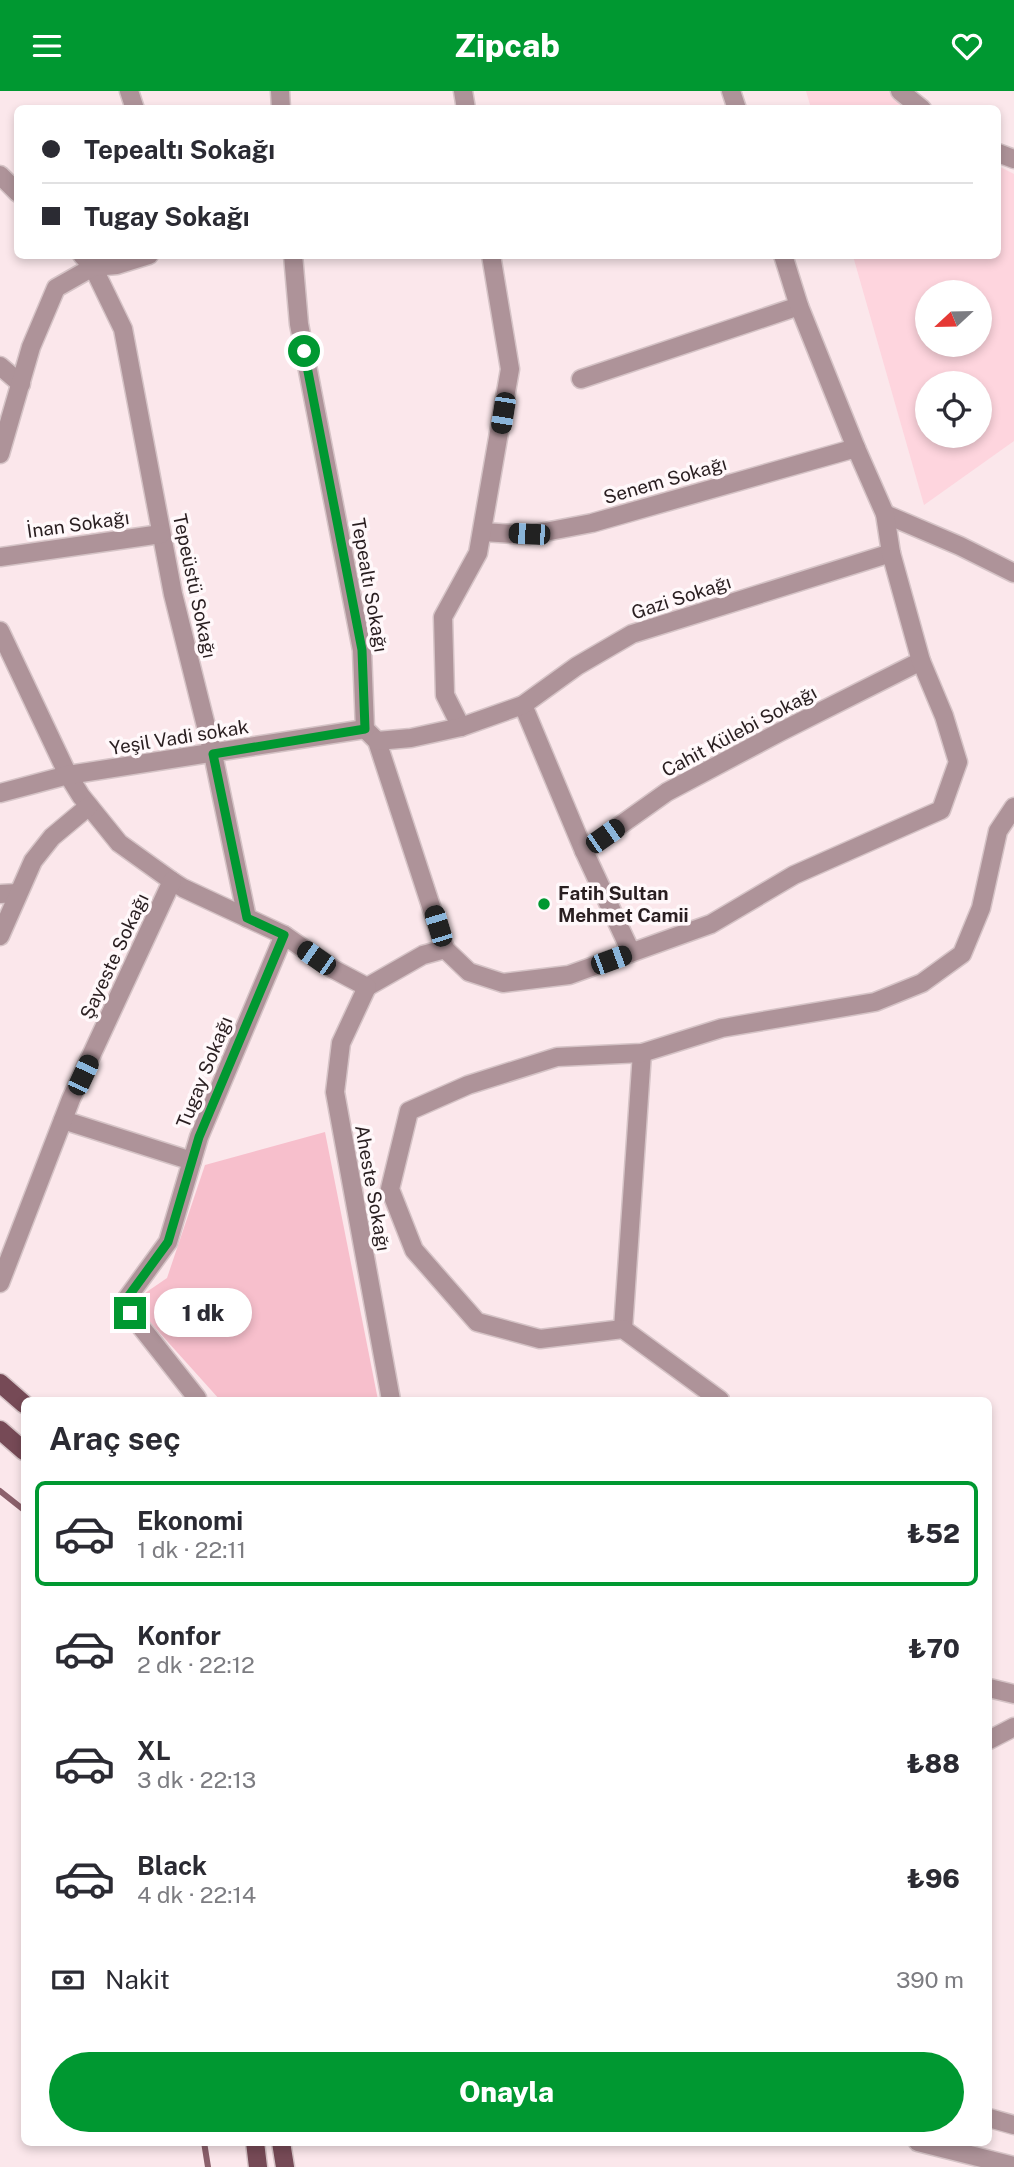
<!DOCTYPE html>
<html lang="tr">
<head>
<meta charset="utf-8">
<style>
  body { margin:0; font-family:"Public Sans",sans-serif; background:#f2f2f3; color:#2b2b33; height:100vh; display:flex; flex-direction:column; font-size:26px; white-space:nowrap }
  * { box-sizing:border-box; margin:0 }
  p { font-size:23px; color:#7c7c81 }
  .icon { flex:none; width:38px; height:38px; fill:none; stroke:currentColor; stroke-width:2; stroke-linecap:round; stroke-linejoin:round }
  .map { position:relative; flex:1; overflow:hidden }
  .side { position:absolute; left:21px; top:1306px; width:971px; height:749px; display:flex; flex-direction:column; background:#fff; border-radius:10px; box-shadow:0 4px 10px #0003 }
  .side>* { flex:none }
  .banner { position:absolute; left:14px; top:14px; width:987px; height:154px; border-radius:10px; box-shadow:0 4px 10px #0003; display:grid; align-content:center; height:154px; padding:0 28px; background:#fff }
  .needle { width:46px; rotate:248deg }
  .fabs { position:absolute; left:915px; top:189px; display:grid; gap:14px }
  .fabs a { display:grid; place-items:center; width:77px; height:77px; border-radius:50%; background:#fff; box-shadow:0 4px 10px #0003; font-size:35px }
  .end { position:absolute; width:32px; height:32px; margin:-16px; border:9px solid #009831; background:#fff; box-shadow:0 0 0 4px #fff }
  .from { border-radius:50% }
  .bubble { position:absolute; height:49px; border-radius:24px; background:#fff; box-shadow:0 4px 10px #0003; font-size:23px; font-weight:800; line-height:49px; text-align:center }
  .car { position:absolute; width:21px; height:42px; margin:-21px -10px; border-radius:9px; box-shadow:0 0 5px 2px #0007; background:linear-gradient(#222 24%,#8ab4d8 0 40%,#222 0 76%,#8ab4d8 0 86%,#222 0) }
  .banner b { display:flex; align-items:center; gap:24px; height:66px; font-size:26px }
  .banner b+b { border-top:2px solid #e1e1e2 }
  .banner i { width:18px; height:18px; background:#2b2b33 }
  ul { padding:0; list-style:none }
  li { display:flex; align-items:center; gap:21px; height:105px; margin:0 14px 10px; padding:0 14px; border:4px solid transparent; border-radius:10px }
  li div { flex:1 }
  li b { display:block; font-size:26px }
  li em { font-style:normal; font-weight:800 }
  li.selected { border-color:#009831 }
  li>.icon { width:63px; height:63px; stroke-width:1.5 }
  h2 { padding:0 28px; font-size:32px; line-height:84px }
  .pay { display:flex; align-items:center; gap:18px; height:77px; padding:0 28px; font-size:26px }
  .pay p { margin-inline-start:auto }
  .action { display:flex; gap:14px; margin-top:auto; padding:14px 28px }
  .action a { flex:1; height:80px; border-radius:42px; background:#009831; color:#fff; font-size:28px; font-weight:800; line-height:80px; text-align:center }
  header { display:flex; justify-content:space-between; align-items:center; height:91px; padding:0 28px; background:#009831; color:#fff; font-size:32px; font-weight:800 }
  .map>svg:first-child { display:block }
  .built { fill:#fed5de; fill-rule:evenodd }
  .green { fill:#f7bfcc }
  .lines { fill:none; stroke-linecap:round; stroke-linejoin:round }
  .stream { stroke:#8b606b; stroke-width:6 }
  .minor-casing { stroke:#d5c3c6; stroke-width:21 }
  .major-casing { stroke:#d5c3c6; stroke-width:21 }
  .minor { stroke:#ae9399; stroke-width:18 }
  .major { stroke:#764a56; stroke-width:18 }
  .route { stroke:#009831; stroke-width:9 }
  .poi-dot { fill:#009831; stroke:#fff8fa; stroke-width:2.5 }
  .labels { text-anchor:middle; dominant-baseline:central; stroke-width:7; stroke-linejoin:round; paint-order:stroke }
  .street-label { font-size:19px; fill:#291e20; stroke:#fff8fa }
  .poi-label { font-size:19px; font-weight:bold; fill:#291e20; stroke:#fff8fa; text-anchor:start }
</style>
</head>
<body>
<header><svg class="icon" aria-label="menu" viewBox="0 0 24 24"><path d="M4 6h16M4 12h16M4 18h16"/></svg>Zipcab<svg class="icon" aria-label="heart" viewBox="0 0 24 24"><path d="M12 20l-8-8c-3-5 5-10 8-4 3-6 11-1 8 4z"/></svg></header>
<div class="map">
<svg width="1014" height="2076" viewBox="0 0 1014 2076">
  <rect width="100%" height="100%" fill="#fbe7eb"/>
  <g class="built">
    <path d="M806,0h84l12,17h-91z"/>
    <path d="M998,75l16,8v267l-90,64 -71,-249 145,-1zM928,201h52v53h-52zM928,292h52v53h-52z"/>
  </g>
  <path class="green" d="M325,1041l53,268h-158l-88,-98 35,-24 38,-113z"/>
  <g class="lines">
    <g class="stream">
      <path d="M0,1400l24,19"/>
      <path d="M204,2051l4,25"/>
    </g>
    <g class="minor-casing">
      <g id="minor">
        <path d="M129,0l6,18"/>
        <path d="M280,0l1,18"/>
        <path d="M463,0l3,18"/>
        <path d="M731,0l6,18"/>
        <path d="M900,0l22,18"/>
        <path d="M998,62l16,6"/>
        <path d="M0,84l18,18"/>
        <path d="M82,164l11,12 30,62 50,265 40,160 34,164"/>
        <path d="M293,164l6,69 63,326 3,79 12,12 68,208 -22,6 -56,32"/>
        <path d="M0,275l21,18"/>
        <path d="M581,288l218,-73"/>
        <path d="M0,363l31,-107 25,-59 37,-21 24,-2 32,-10"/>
        <path d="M885,423l75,32 54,27"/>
        <path d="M483,441l46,3 63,-12 264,-75"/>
        <path d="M0,466l161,-23"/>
        <path d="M0,540l68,144 13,21 38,47 53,38 11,7 101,47 49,34 34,18"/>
        <path d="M523,614l61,146 47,101"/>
        <path d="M461,636l-16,-32 -2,-78 35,-64 32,-184 -19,-114"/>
        <path d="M377,650l34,-3 50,-11 62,-22 54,-39 55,-32 259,-81"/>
        <path d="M0,702l68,-18 297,-46"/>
        <path d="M584,760l83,-59 113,-60 141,-71"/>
        <path d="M0,803l18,-1"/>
        <path d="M0,845l33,-75 19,-24 37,-31"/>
        <path d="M445,858l24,23 34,11 66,-8 142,-51 83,-49 147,-65 17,-48 -14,-46 -23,-55 -30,-108 -6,-39 -29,-66 -57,-142 -16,-51"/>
        <path d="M367,896l-26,56 -6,49 56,308"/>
        <path d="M63,1029l129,41"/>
        <path d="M0,1192l71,-184 101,-218"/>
        <path d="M623,1238l19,-276"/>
        <path d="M197,1307l-67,-85 -5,-12 43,-59 31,-105 85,-202"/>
        <path d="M720,1309l-97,-71 -83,10 -63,-17 -63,-72 -24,-61 19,-78 59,-26 89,-28 85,-4 80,-25 153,-26 47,-19 40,-29 19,-46 17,-77 16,-24"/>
        <path d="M989,1597l25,6"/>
        <path d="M989,1649l25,-13"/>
        <path d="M989,2027l25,7"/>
        <path d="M918,2051l96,24"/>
      </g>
    </g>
    <g class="major-casing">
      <g id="major">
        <path d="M0,1292l24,21"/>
        <path d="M0,1339l24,21"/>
        <path d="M255,2051l3,25"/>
        <path d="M281,2051l4,25"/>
      </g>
    </g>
    <use href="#minor" class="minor"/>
    <use href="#major" class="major"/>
  </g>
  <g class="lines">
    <path class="route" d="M130,1222l-5,-12 43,-59 31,-105 85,-202 -37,-17 -34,-164 152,-25 -3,-79 -58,-299"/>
  </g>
  <circle class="poi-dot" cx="544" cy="813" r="7"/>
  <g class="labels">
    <g class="street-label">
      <text transform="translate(665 389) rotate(-16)">Senem Sokağı</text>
      <text transform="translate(78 433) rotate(-8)">İnan Sokağı</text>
      <text transform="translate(370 494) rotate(80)">Tepealtı Sokağı</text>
      <text transform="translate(195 495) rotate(78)">Tepeüstü Sokağı</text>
      <text transform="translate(681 506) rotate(-18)">Gazi Sokağı</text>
      <text transform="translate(739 640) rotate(-28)">Cahit Külebi Sokağı</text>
      <text transform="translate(179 646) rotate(-9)">Yeşil Vadi sokak</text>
      <text transform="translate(114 865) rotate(-65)">Şayeste Sokağı</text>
      <text transform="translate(204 981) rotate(-68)">Tugay Sokağı</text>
      <text transform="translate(373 1097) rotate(80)">Aheste Sokağı</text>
    </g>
    <g class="poi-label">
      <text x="558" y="802">Fatih Sultan<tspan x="558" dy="22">Mehmet Camii</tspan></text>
    </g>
  </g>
</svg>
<div class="fabs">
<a><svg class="needle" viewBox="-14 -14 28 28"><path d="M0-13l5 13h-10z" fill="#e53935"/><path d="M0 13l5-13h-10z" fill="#7c7c81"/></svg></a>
<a><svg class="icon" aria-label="locate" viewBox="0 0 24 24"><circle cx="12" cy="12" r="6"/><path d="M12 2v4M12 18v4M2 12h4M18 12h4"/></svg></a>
</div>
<i class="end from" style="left:304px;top:260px"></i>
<i class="end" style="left:130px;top:1222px"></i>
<div class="bubble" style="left:154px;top:1197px;width:98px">1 dk</div>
<i class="car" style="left:503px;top:322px;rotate:189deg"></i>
<i class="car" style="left:529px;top:443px;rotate:273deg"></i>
<i class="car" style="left:605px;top:745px;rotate:55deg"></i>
<i class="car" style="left:438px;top:835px;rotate:343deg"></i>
<i class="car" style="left:316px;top:867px;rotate:305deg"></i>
<i class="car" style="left:611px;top:869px;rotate:70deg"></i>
<i class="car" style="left:83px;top:984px;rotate:25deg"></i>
<div class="banner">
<b><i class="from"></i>Tepealtı Sokağı</b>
<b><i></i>Tugay Sokağı</b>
</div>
<section class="side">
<h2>Araç seç</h2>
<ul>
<li class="selected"><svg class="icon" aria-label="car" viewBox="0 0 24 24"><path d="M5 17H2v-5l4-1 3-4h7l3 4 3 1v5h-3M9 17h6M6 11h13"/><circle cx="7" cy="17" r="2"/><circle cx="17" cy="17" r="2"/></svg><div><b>Ekonomi</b><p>1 dk · 22:11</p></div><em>₺52</em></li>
<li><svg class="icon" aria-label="car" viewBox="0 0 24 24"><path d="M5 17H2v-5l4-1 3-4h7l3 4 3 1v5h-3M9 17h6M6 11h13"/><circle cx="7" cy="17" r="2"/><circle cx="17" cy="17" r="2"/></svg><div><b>Konfor</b><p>2 dk · 22:12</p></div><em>₺70</em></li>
<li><svg class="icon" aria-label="car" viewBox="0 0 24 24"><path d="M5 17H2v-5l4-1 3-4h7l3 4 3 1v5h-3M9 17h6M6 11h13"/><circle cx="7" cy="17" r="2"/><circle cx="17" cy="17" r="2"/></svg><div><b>XL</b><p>3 dk · 22:13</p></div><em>₺88</em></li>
<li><svg class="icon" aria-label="car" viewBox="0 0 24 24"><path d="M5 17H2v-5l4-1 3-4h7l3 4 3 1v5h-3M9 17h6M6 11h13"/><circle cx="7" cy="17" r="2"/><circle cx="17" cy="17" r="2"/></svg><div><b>Black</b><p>4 dk · 22:14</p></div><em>₺96</em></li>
</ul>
<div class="pay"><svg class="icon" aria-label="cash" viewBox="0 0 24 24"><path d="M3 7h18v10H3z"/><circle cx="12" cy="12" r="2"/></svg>Nakit<p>390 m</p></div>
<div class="action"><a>Onayla</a></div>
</section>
</div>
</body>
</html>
